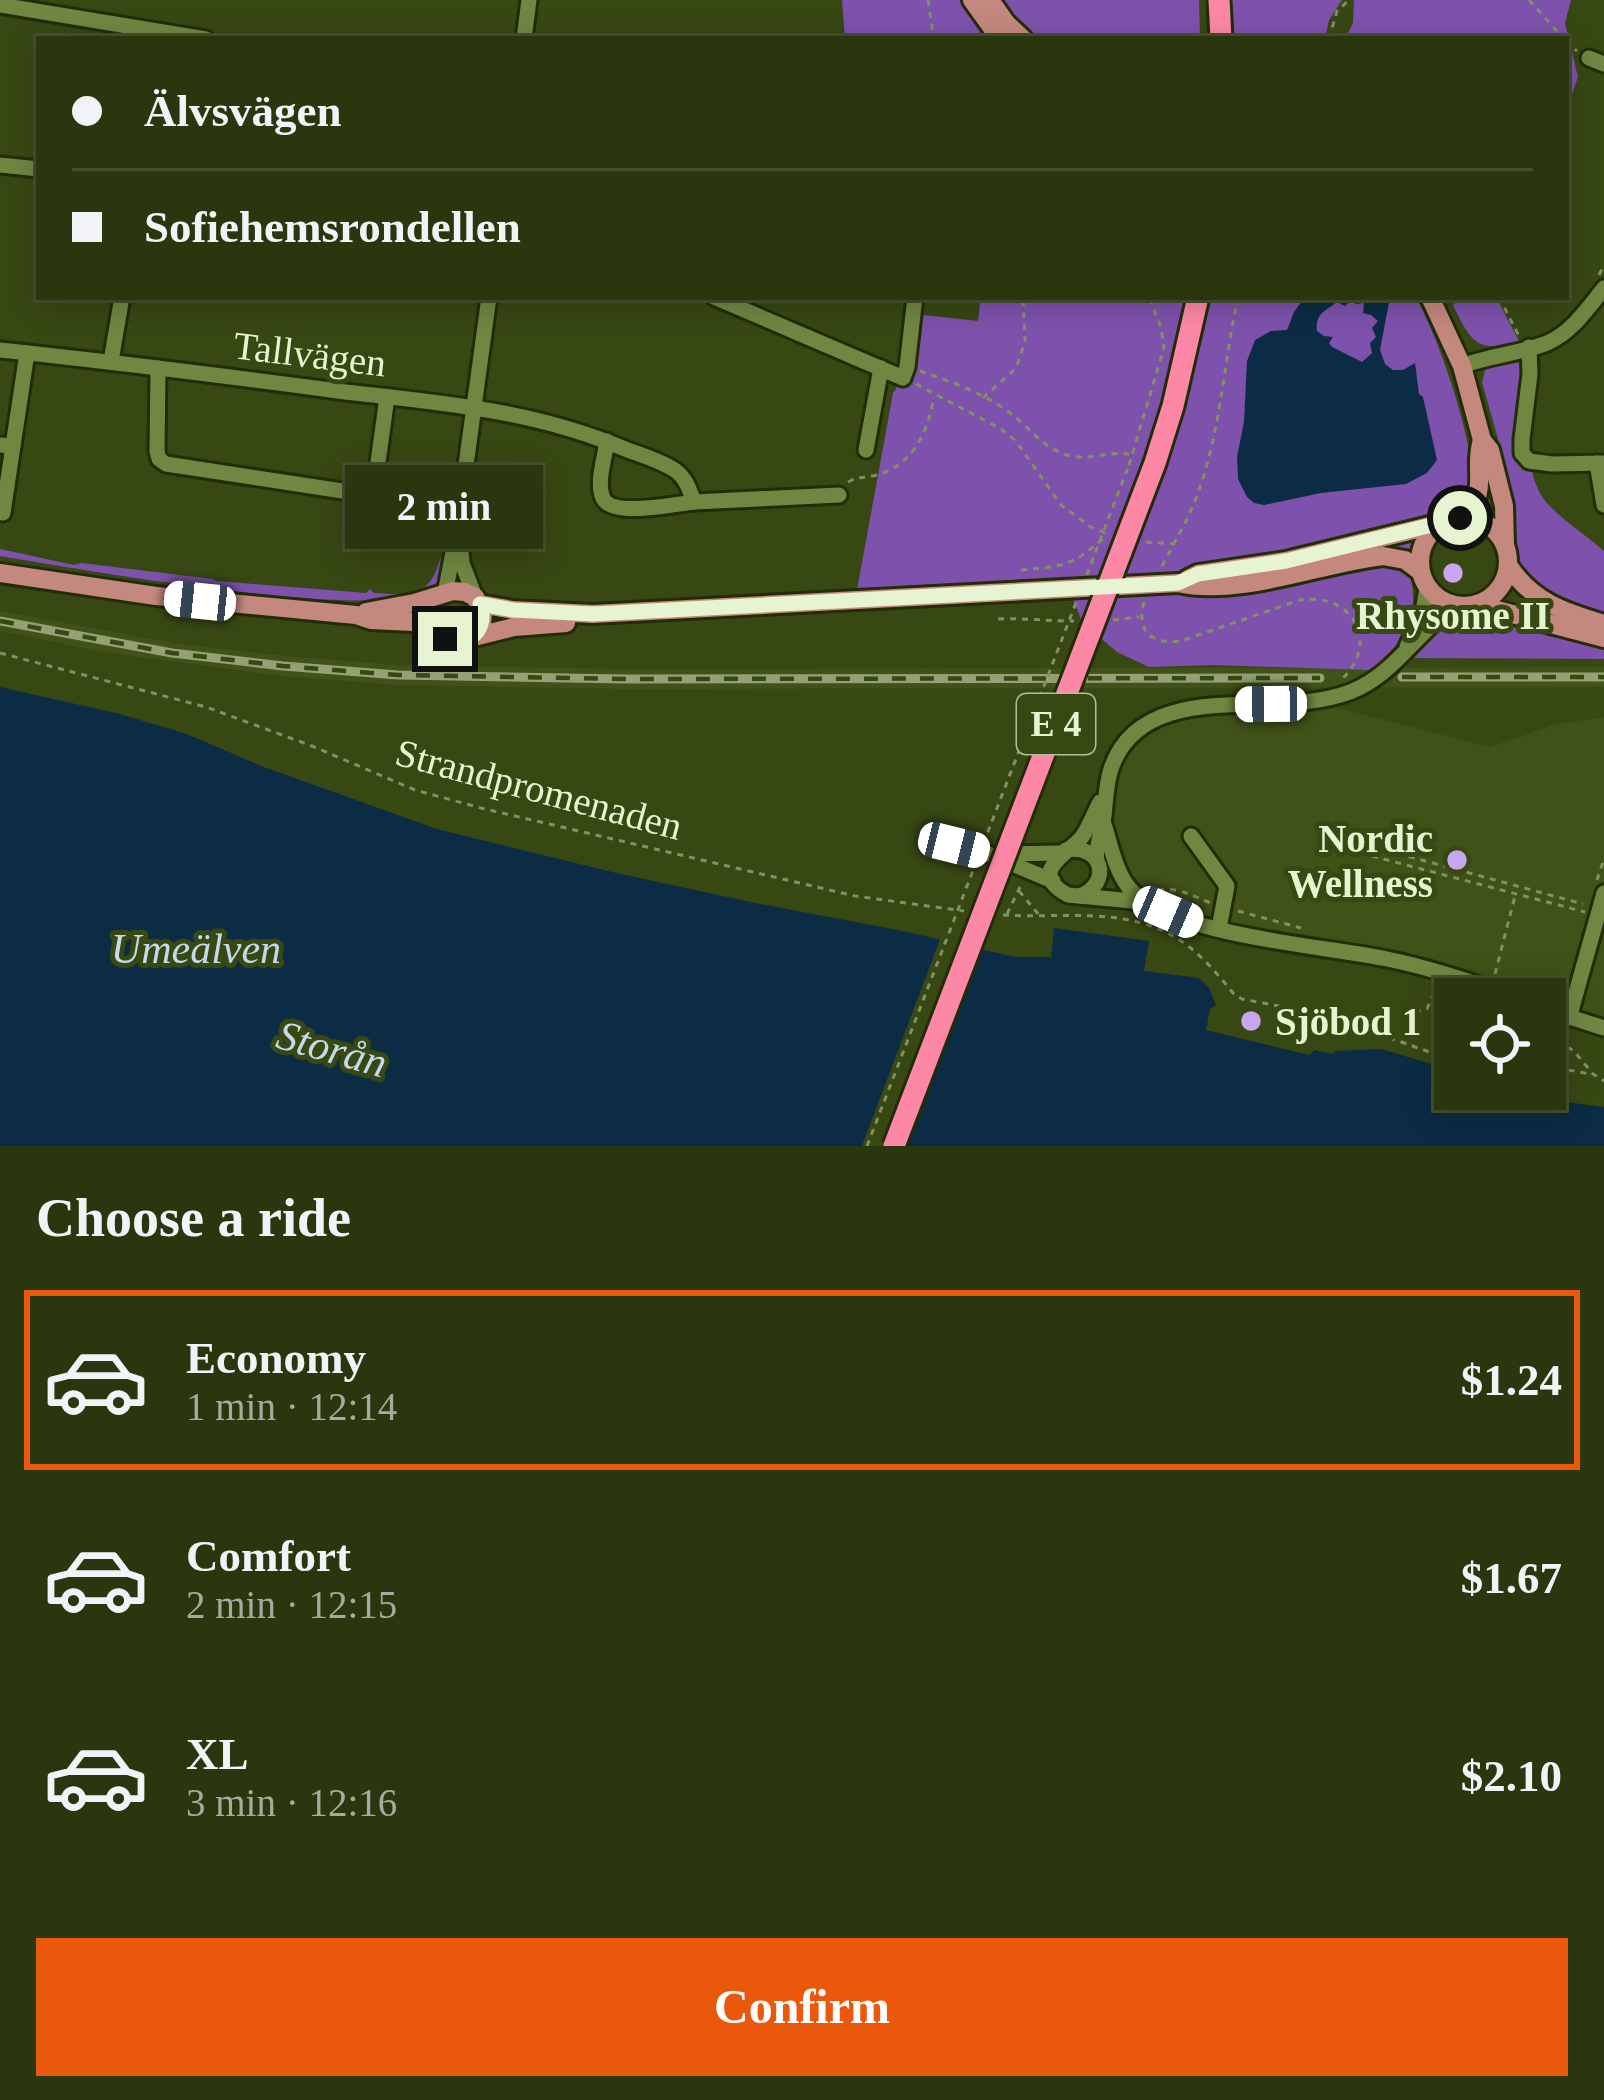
<!DOCTYPE html>
<html lang="en">
<head>
<meta charset="utf-8">
<style>
  body { margin:0; font-family:"Times New Roman",serif; background:#36411c; color:#f1f3f6; height:100vh; display:flex; flex-direction:column; font-size:45px; white-space:nowrap }
  * { box-sizing:border-box; margin:0 }
  p { font-size:39px; color:#a5ab9e }
  .icon { flex:none; width:66px; height:66px; fill:none; stroke:currentColor; stroke-width:2; stroke-linecap:round; stroke-linejoin:round }
  .map { position:relative; height:1146px; overflow:hidden }
  .drawer { display:flex; flex-direction:column; background:#2a360e; flex:1 }
  .drawer>* { flex:none }
  .hud { position:absolute; left:36px; top:36px; width:1533px; height:264px; border-radius:0px; box-shadow:0 6px 30px #0003,0 0 0 3px #46502e; display:grid; align-content:center; height:264px; padding:0 36px; background:#2a360e }
  .fabs { position:absolute; left:1434px; top:978px; display:grid; gap:24px }
  .fabs a { display:grid; place-items:center; width:132px; height:132px; border-radius:0px; background:#2a360e; box-shadow:0 6px 30px #0003,0 0 0 3px #46502e; font-size:60px }
  .end { position:absolute; width:54px; height:54px; margin:-27px; border:15px solid #e7f4d1; background:#111; box-shadow:0 0 0 6px #111 }
  .from { border-radius:50% }
  .bubble { position:absolute; height:84px; border-radius:0px; background:#2a360e; box-shadow:0 6px 30px #0003,0 0 0 3px #46502e; font-size:39px; font-weight:600; line-height:84px; text-align:center }
  .car { position:absolute; width:36px; height:72px; margin:-36px -18px; border-radius:15px; box-shadow:0 0 9px 3px #0007; background:linear-gradient(#fff 24%,#345 0 40%,#fff 0 76%,#345 0 86%,#fff 0) }
  .hud b { display:flex; align-items:center; gap:42px; height:114px; font-size:45px }
  .hud b+b { border-top:3px solid #46502e }
  .hud i { width:30px; height:30px; background:#f1f3f6 }
  ul { padding:0; list-style:none }
  li { display:flex; align-items:center; gap:36px; height:180px; margin:0 24px 18px; padding:0 12px; border:6px solid transparent; border-radius:0px }
  li div { flex:1 }
  li b { display:block; font-size:45px }
  li em { font-style:normal; font-weight:600 }
  li.current { border-color:#ea580c }
  li>.icon { width:108px; height:108px; stroke-width:1.5 }
  h2 { padding:0 36px; font-size:54px; line-height:144px }
  .action { display:flex; gap:24px; margin-top:auto; padding:24px 36px }
  .action a { flex:1; height:138px; border-radius:0px; background:#ea580c; color:#fff; font-size:48px; font-weight:600; line-height:138px; text-align:center }
  .map>svg:first-child { display:block }
  .built { fill:#405217 }
  .green { fill:#7e52ac }
  .water { fill:#0b2c44; fill-rule:evenodd }
  .pier { fill:#384813 }
  .lines { fill:none; stroke-linecap:round; stroke-linejoin:round }
  .minor-casing { stroke:#222d08; stroke-width:21 }
  .major-casing { stroke:#222d08; stroke-width:24 }
  .highway-casing { stroke:#222d08; stroke-width:27 }
  .path { stroke:#829063; stroke-width:3; stroke-dasharray:6 6; stroke-linecap:butt }
  .minor { stroke:#708742; stroke-width:15 }
  .major { stroke:#c4887e; stroke-width:18 }
  .highway { stroke:#fc88a6; stroke-width:21 }
  .rail-casing { stroke:#93a175; stroke-width:9 }
  .rail { stroke:#384813; stroke-width:4.5; stroke-dasharray:14; stroke-linecap:butt }
  .highway-bridge-casing { stroke:#222d08; stroke-width:27; stroke-linecap:butt }
  .path-bridge { stroke:#829063; stroke-width:3; stroke-dasharray:6 6; stroke-linecap:butt }
  .highway-bridge { stroke:#fc88a6; stroke-width:21 }
  .route { stroke:#e7f4d1; stroke-width:15 }
  .poi-dot { fill:#c7a6ef; stroke:#384813; stroke-width:4.5 }
  .labels { text-anchor:middle; dominant-baseline:central; stroke-width:10; stroke-linejoin:round; paint-order:stroke }
  .shield { fill:#384813; stroke:#b2c098; stroke-width:3 }
  .shield-label { font-size:36px; font-weight:bold; fill:#e7f4d1 }
  .street-label { font-size:39px; fill:#e7f4d1; stroke:#384813 }
  .poi-label { font-size:39px; font-weight:bold; fill:#e7f4d1; stroke:#384813 }
  .water-label { font-size:42px; font-style:italic; fill:#c4daec; stroke:#384813 }
</style>
</head>
<body>
<div class="map">
<svg width="1604" height="1146" viewBox="0 0 1604 1146">
  <rect width="100%" height="100%" fill="#384813"/>
  <g class="built">
    <path d="M0,611l174,32 110,13 115,9 228,4 977,-2v20l-978,2 -229,-4 -115,-9 -179,-24 -103,-21z"/>
    <path d="M1315,702l174,45 68,-23 47,-7v311l-59,-19v-10h-26l-28,-10 -206,-46 -141,-41 -29,-43 -11,-65 14,-40 47,-40z"/>
  </g>
  <g class="green">
    <path d="M842,0h357l1,39h-355z"/>
    <path d="M1225,0h117l-13,20 -4,19h-99z"/>
    <path d="M1354,0h217l-6,23 13,54 -12,34v-72h-221l8,-16z"/>
    <path d="M981,297h434c19,27 64,155 55,185 -9,27 -18,19 -31,32 -5,6 -23,51 -26,60 -3,9 1,18 0,27 -2,26 -21,57 -44,69l-156,-5 -64,2 -32,-15 -35,-30 -13,-34 -214,13 38,-208 10,-15 11,-64 64,7z"/>
    <path d="M1454,297h42l23,44c-42,14 -49,-1 -66,-36l4,-3z"/>
    <path d="M1521,353l17,10c-3,42 -21,103 8,139 16,18 40,33 58,49v65l-63,-28 -21,-22 -7,-55 -15,-72 -16,-57 3,-12 12,-9z"/>
    <path d="M0,549l74,16 8,-2 130,16 5,2 149,12 4,-4 4,4c35,2 56,5 66,-34l4,1c-2,11 -5,25 -16,31 -53,31 -356,-23 -428,-35z"/>
    <path d="M1463,615l141,34v10l-192,-1 2,-7 33,-32z"/>
  </g>
  <g class="water">
    <path d="M1305,297h85l-10,53 5,14 8,6h10l12,-7 4,31 4,3 14,63 -10,13 -21,11 -85,9 -57,12 -10,-2 -7,-6 -9,-18 -1,-22 7,-35 3,-61 8,-21 16,-9 16,-1 7,-18zM1351,300l5,4 8,-1 -1,10 8,2 7,6 -6,7 4,9 -6,6 2,10 -10,9 -30,-15 -3,-4 4,-6 -9,-1 -7,-5c-2,-18 9,-20 20,-29l8,4z"/>
    <path d="M0,687l120,27 67,20 74,32 176,63 175,43 143,31 148,28 112,26h36l3,-29 95,13 -5,30 55,7 10,10 7,17 -6,4 -4,21 103,25 6,-5 18,4 2,-3 46,-2 74,22v18h69l34,12 46,6v39h-1604z"/>
  </g>
  <path class="pier" d="M942,934l35,8 -76,204h-39z"/>
  <g class="lines">
    <g class="minor-casing">
      <g id="minor">
        <path d="M0,5l206,34"/>
        <path d="M524,39l5,-39"/>
        <path d="M1589,58l15,6"/>
        <path d="M0,165l39,4"/>
        <path d="M714,297l189,81 4,-11 8,-70"/>
        <path d="M1529,347l1,27 -8,65v14l7,8 23,3 52,-1"/>
        <path d="M0,350c113,12 225,26 338,41 100,12 193,18 287,58 16,6 37,12 51,22 10,7 14,20 18,31 -19,2 -82,16 -91,-4 -7,-15 2,-41 4,-57"/>
        <path d="M111,361l11,-64"/>
        <path d="M1462,366c28,-11 58,-12 85,-23 24,-10 41,-35 57,-55"/>
        <path d="M158,368l-1,83 2,8 7,5 183,28 17,-3 10,-12 11,-80"/>
        <path d="M0,445l13,1 14,-93"/>
        <path d="M866,450l15,-82"/>
        <path d="M1597,463l7,42"/>
        <path d="M694,502l145,-7"/>
        <path d="M3,513l10,-67"/>
        <path d="M460,542l2,21 13,34"/>
        <path d="M445,594l12,-63 32,-234"/>
        <path d="M1407,647l16,-36 4,-23"/>
        <path d="M1100,802c-6,11 -11,25 -18,35 -14,17 -56,35 -14,58l76,7"/>
        <path d="M1104,824c7,22 12,51 28,67 43,45 194,55 255,68 45,9 89,24 132,40"/>
        <path d="M1191,836l36,50 -8,42"/>
        <path d="M954,845l34,9 65,27"/>
        <path d="M1066,850c36,-6 47,32 14,46"/>
        <path d="M998,854l63,-1"/>
        <path d="M1096,859c1,-12 4,-23 7,-36 3,-18 2,-36 8,-54 21,-64 93,-64 148,-65 32,-1 61,-1 91,-12 45,-17 66,-61 106,-86"/>
        <path d="M1545,1009l59,19"/>
        <path d="M1569,1018l35,-125"/>
      </g>
    </g>
    <g class="major-casing">
      <g id="major">
        <path d="M972,0l28,39"/>
        <path d="M990,0l16,23 17,16"/>
        <path d="M1430,297l32,69 20,74 8,10 14,56 1,40"/>
        <circle cx="1464" cy="562" r="44"/>
        <path d="M1460,518c32,-25 12,-47 22,-78"/>
        <path d="M1508,565c24,37 56,47 96,59"/>
        <path d="M0,573l156,23 200,19 15,5 42,2 41,20 60,-15 52,-4"/>
        <path d="M1188,579l10,-5 88,-13 156,-38"/>
        <path d="M480,604l33,6 80,4 585,-31c62,14 143,-20 205,-27l22,4 15,11"/>
        <path d="M1478,605l126,33"/>
        <path d="M366,612l48,-9 39,-12 12,1 10,5 8,14 -1,15 -9,11"/>
      </g>
    </g>
    <g class="highway-casing">
      <path id="highway" d="M1219,0l2,39"/>
    </g>
    <g class="path">
      <path d="M928,0l6,39"/>
      <path d="M1529,0l35,39"/>
      <path d="M1329,39l8,-28 12,-11"/>
      <path d="M1566,41l11,10"/>
      <path d="M1599,275l5,-10"/>
      <path d="M1499,297l21,41"/>
      <path d="M920,371c29,10 61,21 86,39 22,15 35,37 61,45 22,7 43,-6 65,0"/>
      <path d="M916,384l85,45 15,12 45,64 30,22 16,7"/>
      <path d="M983,398l33,-30 9,-26 -2,-45"/>
      <path d="M1129,465l35,-117 -3,-21 -12,-30"/>
      <path d="M848,482c11,-6 18,-4 29,-7 37,-10 51,-45 57,-78"/>
      <path d="M1146,542l28,2"/>
      <path d="M1162,566c13,-25 28,-49 37,-76 22,-62 25,-129 39,-193"/>
      <path d="M1021,570c44,-4 51,-4 84,-33"/>
      <path d="M1144,602c-8,29 7,43 37,39l119,-41c52,-8 81,42 42,79"/>
      <path d="M998,619c26,-1 50,2 76,2"/>
      <path d="M1113,620l26,-3"/>
      <path d="M0,653l206,54 106,39 103,44 66,18 374,88 109,15"/>
      <path d="M1374,847l209,57"/>
      <path d="M1372,856l213,56"/>
      <path d="M1597,880l7,-21"/>
      <path d="M1158,890c21,-3 34,6 53,13"/>
      <path d="M1019,891l20,24"/>
      <path d="M1238,911l63,17"/>
      <path d="M1007,914l14,-29"/>
      <path d="M1003,915c63,4 131,-11 185,31 17,13 32,31 46,48l8,5 83,16 130,46"/>
      <path d="M1495,974l20,-78"/>
      <path d="M1415,1012l12,-3 8,-20 6,-1"/>
      <path d="M1545,1038l28,12 20,24 11,7"/>
      <path d="M1545,1066l46,8"/>
    </g>
    <use href="#minor" class="minor"/>
    <use href="#major" class="major"/>
    <use href="#highway" class="highway"/>
    <g class="rail-casing">
      <g id="rail">
        <path d="M0,621l172,32 111,13 115,9 228,4 694,-1"/>
        <path d="M1402,677h202"/>
      </g>
    </g>
    <use href="#rail" class="rail"/>
    <g class="highway-bridge-casing">
      <path id="highway-bridge" d="M894,1146l261,-683 18,-57 25,-109"/>
    </g>
    <path class="path-bridge" d="M867,1146l262,-681"/>
    <use href="#highway-bridge" class="highway-bridge"/>
  </g>
  <g class="lines">
    <path class="route" d="M445,639c26,8 43,-10 35,-35l33,6 80,4 585,-31 20,-9 88,-13 174,-43"/>
  </g>
  <g class="poi-dot">
    <circle cx="1453" cy="573" r="12"/>
    <circle cx="1457" cy="860" r="12"/>
    <circle cx="1251" cy="1021" r="12"/>
  </g>
  <g class="labels">
    <rect class="shield" x="1017" y="694" width="78" height="60" rx="9"/>
    <g class="shield-label">
      <text x="1056" y="724">E 4</text>
    </g>
    <g class="street-label">
      <text transform="translate(310 354) rotate(7)">Tallvägen</text>
      <text transform="translate(539 789) rotate(15)">Strandpromenaden</text>
    </g>
    <g class="poi-label">
      <text x="1453" y="615">Rhysome II</text>
      <text x="1433" y="838" text-anchor="end">Nordic<tspan x="1433" dy="45">Wellness</tspan></text>
      <text x="1275" y="1021" text-anchor="start">Sjöbod 1</text>
    </g>
    <g class="water-label">
      <text x="196" y="949">Umeälven</text>
      <text transform="translate(332 1049) rotate(16)">Storån</text>
    </g>
  </g>
</svg>
<div class="fabs">
<a><svg class="icon" aria-label="locate" viewBox="0 0 24 24"><circle cx="12" cy="12" r="6"/><path d="M12 2v4M12 18v4M2 12h4M18 12h4"/></svg></a>
</div>
<i class="end from" style="left:1460px;top:518px"></i>
<i class="end" style="left:445px;top:639px"></i>
<div class="bubble" style="left:345px;top:465px;width:198px">2 min</div>
<i class="car" style="left:200px;top:601px;rotate:276deg"></i>
<i class="car" style="left:1271px;top:704px;rotate:269deg"></i>
<i class="car" style="left:954px;top:845px;rotate:104deg"></i>
<i class="car" style="left:1168px;top:912px;rotate:113deg"></i>
<div class="hud">
<b><i class="from"></i>Älvsvägen</b>
<b><i></i>Sofiehemsrondellen</b>
</div>
</div>
<section class="drawer">
<h2>Choose a ride</h2>
<ul>
<li class="current"><svg class="icon" aria-label="car" viewBox="0 0 24 24"><path d="M5 17H2v-5l4-1 3-4h7l3 4 3 1v5h-3M9 17h6M6 11h13"/><circle cx="7" cy="17" r="2"/><circle cx="17" cy="17" r="2"/></svg><div><b>Economy</b><p>1 min · 12:14</p></div><em>$1.24</em></li>
<li><svg class="icon" aria-label="car" viewBox="0 0 24 24"><path d="M5 17H2v-5l4-1 3-4h7l3 4 3 1v5h-3M9 17h6M6 11h13"/><circle cx="7" cy="17" r="2"/><circle cx="17" cy="17" r="2"/></svg><div><b>Comfort</b><p>2 min · 12:15</p></div><em>$1.67</em></li>
<li><svg class="icon" aria-label="car" viewBox="0 0 24 24"><path d="M5 17H2v-5l4-1 3-4h7l3 4 3 1v5h-3M9 17h6M6 11h13"/><circle cx="7" cy="17" r="2"/><circle cx="17" cy="17" r="2"/></svg><div><b>XL</b><p>3 min · 12:16</p></div><em>$2.10</em></li>
</ul>
<div class="action"><a>Confirm</a></div>
</section>
</body>
</html>
